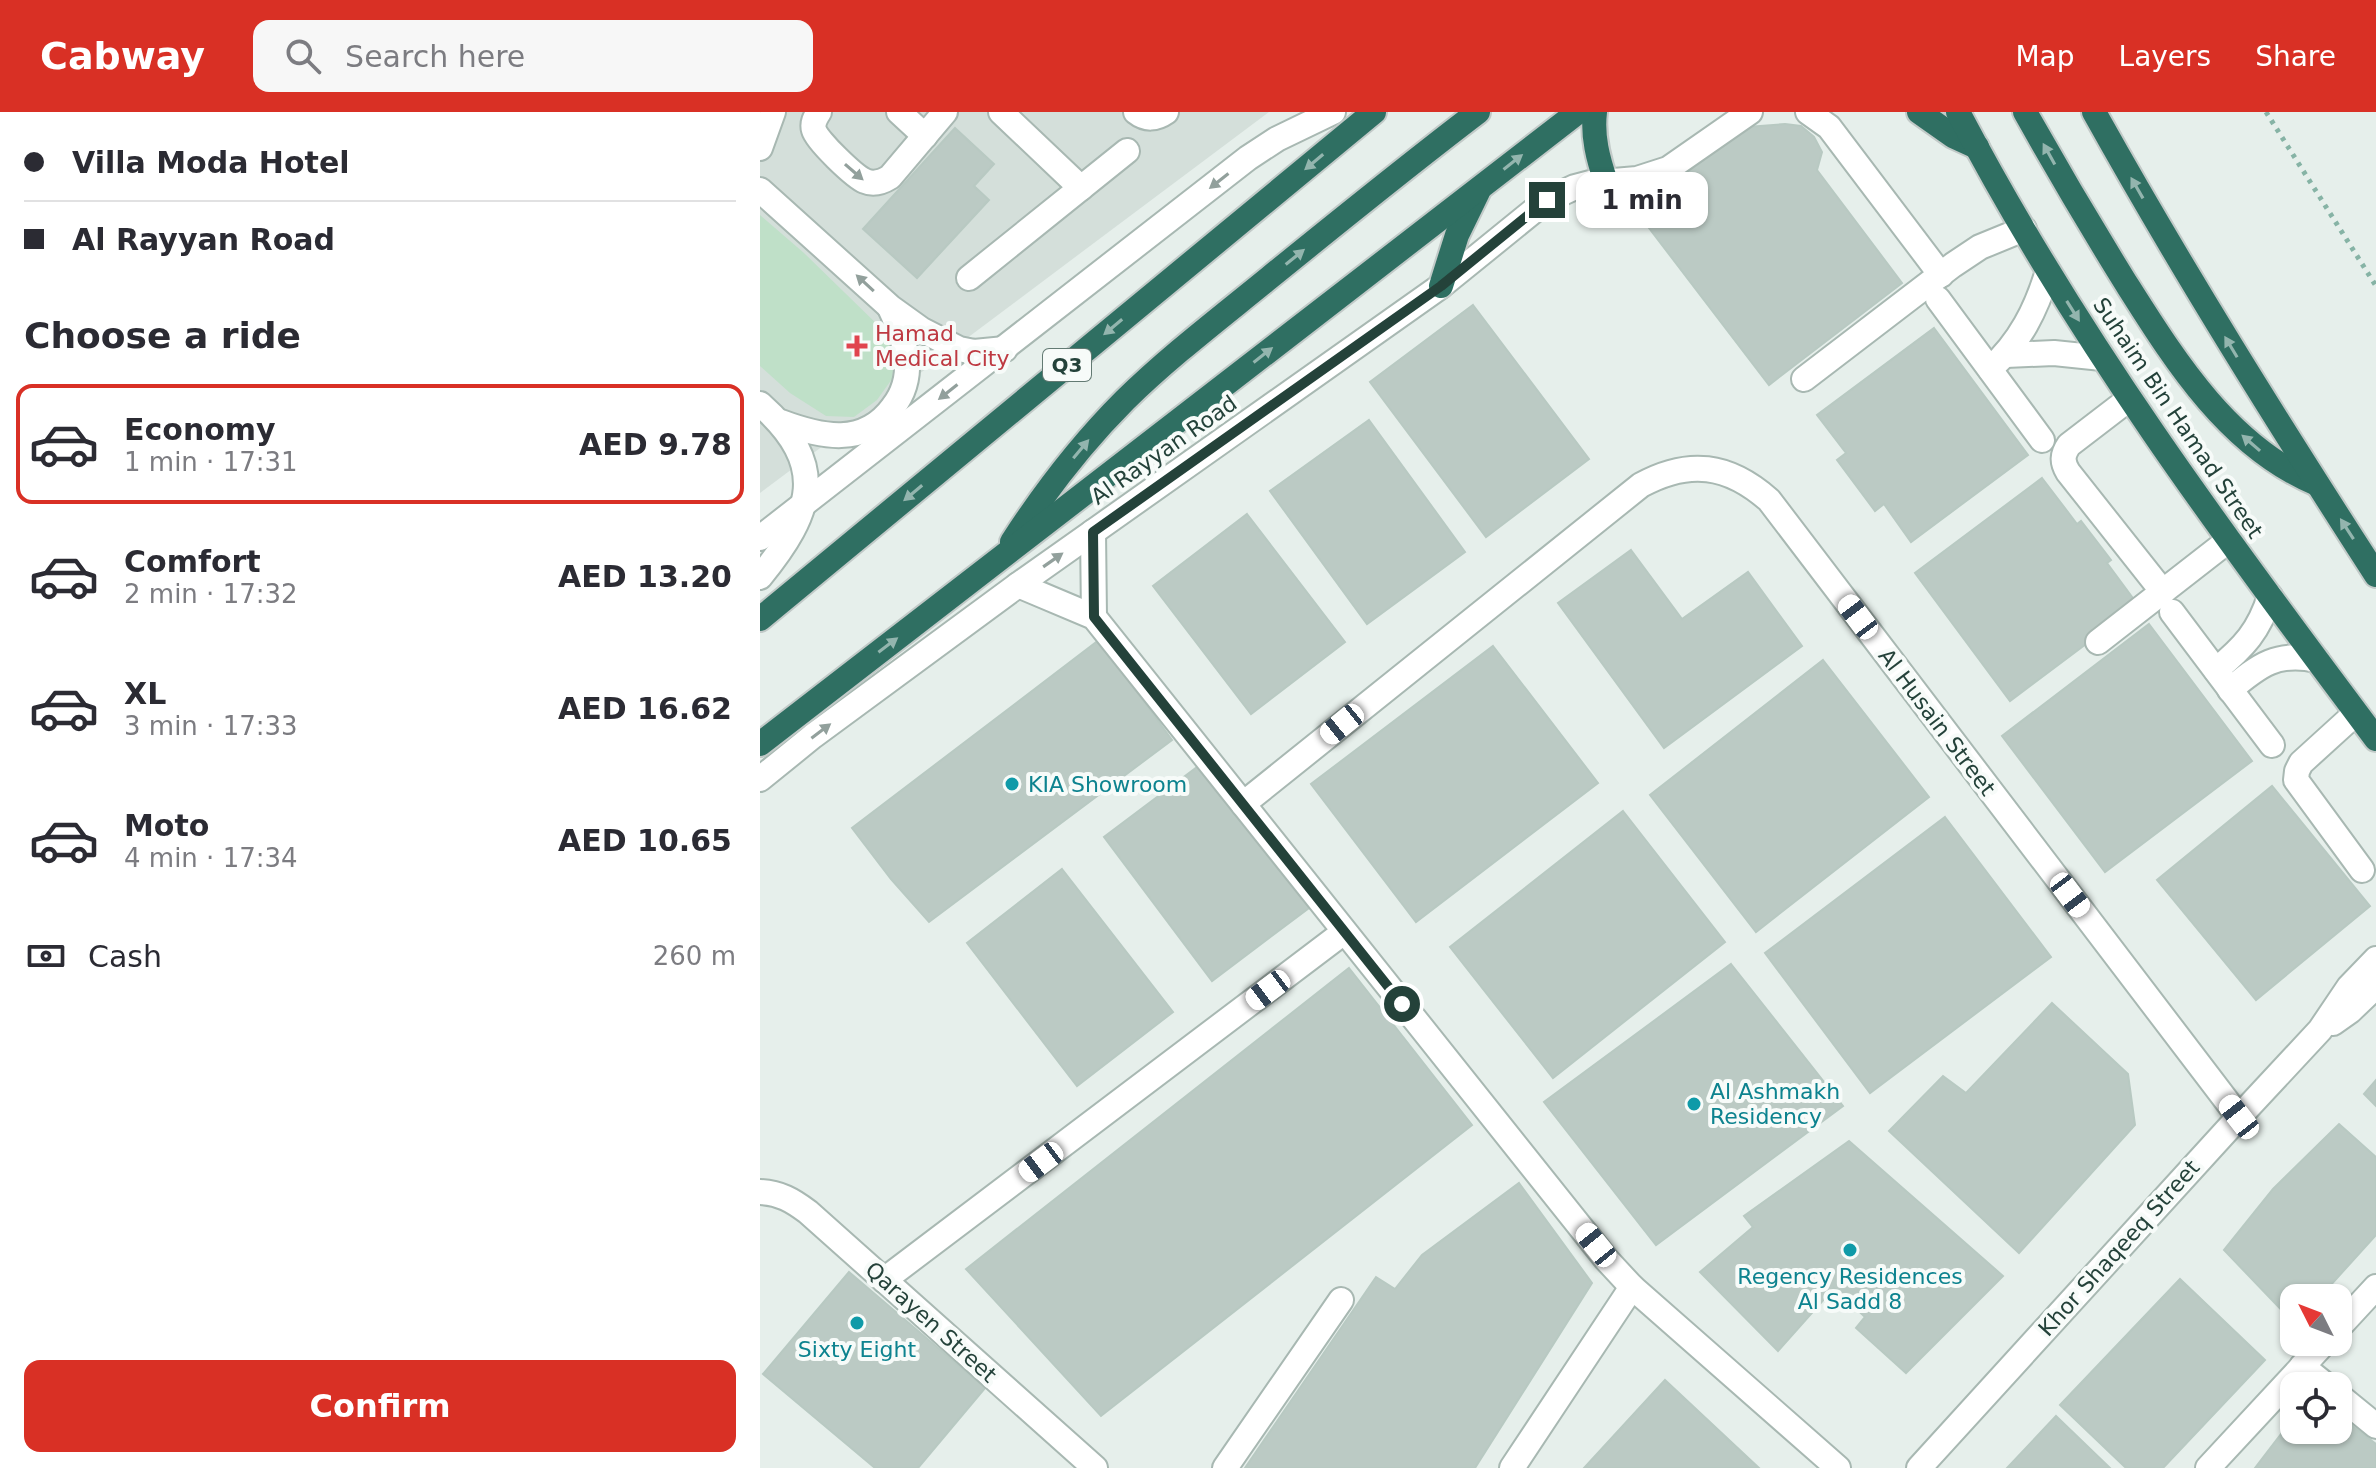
<!DOCTYPE html>
<html lang="en">
<head>
<meta charset="utf-8">
<style>
  body { margin:0; font-family:"DejaVu Sans",sans-serif; background:#f7f7f7; color:#2b2b33; height:100vh; display:flex; flex-direction:column; font-size:30px; white-space:nowrap }
  * { box-sizing:border-box; margin:0 }
  p { font-size:26px; color:#7c7c81 }
  .icon { flex:none; width:44px; height:44px; fill:none; stroke:currentColor; stroke-width:2; stroke-linecap:round; stroke-linejoin:round }
  .map { position:relative; flex:1; overflow:hidden }
  .side { display:flex; flex-direction:column; background:#fff; width:760px }
  .side>* { flex:none }
  .banner { display:grid; align-content:center; height:176px; padding:0 24px; background:#fff }
  .needle { width:52px; rotate:312deg }
  .controls { position:absolute; left:1520px; top:1172px; display:grid; gap:16px }
  .controls a { display:grid; place-items:center; width:72px; height:72px; border-radius:16px; background:#fff; box-shadow:0 2px 6px #0004; font-size:40px }
  .end { position:absolute; width:36px; height:36px; margin:-18px; border:10px solid #24423a; background:#fff; box-shadow:0 0 0 4px #fff }
  .from { border-radius:50% }
  .bubble { position:absolute; height:56px; border-radius:16px; background:#fff; box-shadow:0 2px 6px #0004; font-size:26px; font-weight:700; line-height:56px; text-align:center }
  .car { position:absolute; width:24px; height:48px; margin:-24px -12px; border-radius:10px; box-shadow:0 0 6px 2px #0007; background:linear-gradient(#fff 24%,#345 0 40%,#fff 0 76%,#345 0 86%,#fff 0) }
  .banner b { display:flex; align-items:center; gap:28px; height:76px; font-size:30px }
  .banner b+b { border-top:2px solid #e1e1e2 }
  .banner i { width:20px; height:20px; background:#2b2b33 }
  ul { padding:0; list-style:none }
  li { display:flex; align-items:center; gap:24px; height:120px; margin:0 16px 12px; padding:0 8px; border:4px solid transparent; border-radius:16px }
  li div { flex:1 }
  li b { display:block; font-size:30px }
  li em { font-style:normal; font-weight:700 }
  li.on { border-color:#d93025 }
  li>.icon { width:72px; height:72px; stroke-width:1.5 }
  h2 { padding:0 24px; font-size:36px; line-height:96px }
  .pay { display:flex; align-items:center; gap:20px; height:88px; padding:0 24px; font-size:30px }
  .pay p { margin-inline-start:auto }
  .button { display:flex; gap:16px; margin-top:auto; padding:16px 24px }
  .button a { flex:1; height:92px; border-radius:16px; background:#d93025; color:#fff; font-size:32px; font-weight:700; line-height:92px; text-align:center }
  header { display:flex; align-items:center; gap:48px; box-sizing:border-box; height:112px; padding:0 40px; background:#d93025; color:#fff }
  header strong { font-size:38px }
  nav { display:flex; gap:44px; margin-inline-start:auto; font-size:28px }
  .search { width:560px; height:72px; background:#f7f7f7; display:flex; align-items:center; gap:20px; box-sizing:border-box; padding:0 28px; border-radius:16px; color:#7c7c81; font-size:30px }
  main { display:flex; flex:1; min-height:0 }
  .map>svg:first-child { display:block }
  .built { fill:#d4dfda }
  .green { fill:#bfe0c8 }
  .building { fill:#bbcac4; stroke:#b8c9c2; stroke-width:2 }
  .lines { fill:none; stroke-linecap:round; stroke-linejoin:round }
  .minor-casing { stroke:#a8b8b2; stroke-width:28 }
  .highway-casing { stroke:#c2cac8; stroke-width:28 }
  .path { stroke:#86b3a5; stroke-width:5; stroke-dasharray:4 6; stroke-linecap:butt }
  .minor { stroke:#fff; stroke-width:24 }
  .highway { stroke:#2f6f62; stroke-width:24 }
  .oneway { fill:#93b5ae }
  .oneway2 { fill:#92a09c }
  .route { stroke:#24423a; stroke-width:10 }
  .health-dot { fill:#e0444e; stroke:#f7fbf9; stroke-width:3 }
  .culture-dot { fill:#0f9aa8; stroke:#f7fbf9; stroke-width:3 }
  .labels { text-anchor:middle; dominant-baseline:central; stroke-width:8; stroke-linejoin:round; paint-order:stroke }
  .shield { fill:#f7fbf9; stroke:#637a73; stroke-width:2 }
  .shield-label { font-size:20px; font-weight:bold; fill:#24423a }
  .health-label { font-size:22px; fill:#be3a42; stroke:#f7fbf9; text-anchor:start }
  .street-label { font-size:22px; fill:#24423a; stroke:#f7fbf9 }
  .culture-label { font-size:22px; fill:#0d838f; stroke:#f7fbf9; text-anchor:start }
</style>
</head>
<body>
<header>
<strong>Cabway</strong>
<div class="search"><svg class="icon" aria-label="search" viewBox="0 0 24 24"><circle cx="10" cy="10" r="6"/><path d="M15 15l6 6"/></svg>Search here</div>
<nav><a>Map</a><a>Layers</a><a>Share</a></nav>
</header>
<main>
<section class="side">
<div class="banner">
<b><i class="from"></i>Villa Moda Hotel</b>
<b><i></i>Al Rayyan Road</b>
</div>
<h2>Choose a ride</h2>
<ul>
<li class="on"><svg class="icon" aria-label="car" viewBox="0 0 24 24"><path d="M5 17H2v-5l4-1 3-4h7l3 4 3 1v5h-3M9 17h6M6 11h13"/><circle cx="7" cy="17" r="2"/><circle cx="17" cy="17" r="2"/></svg><div><b>Economy</b><p>1 min · 17:31</p></div><em>AED 9.78</em></li>
<li><svg class="icon" aria-label="car" viewBox="0 0 24 24"><path d="M5 17H2v-5l4-1 3-4h7l3 4 3 1v5h-3M9 17h6M6 11h13"/><circle cx="7" cy="17" r="2"/><circle cx="17" cy="17" r="2"/></svg><div><b>Comfort</b><p>2 min · 17:32</p></div><em>AED 13.20</em></li>
<li><svg class="icon" aria-label="car" viewBox="0 0 24 24"><path d="M5 17H2v-5l4-1 3-4h7l3 4 3 1v5h-3M9 17h6M6 11h13"/><circle cx="7" cy="17" r="2"/><circle cx="17" cy="17" r="2"/></svg><div><b>XL</b><p>3 min · 17:33</p></div><em>AED 16.62</em></li>
<li><svg class="icon" aria-label="car" viewBox="0 0 24 24"><path d="M5 17H2v-5l4-1 3-4h7l3 4 3 1v5h-3M9 17h6M6 11h13"/><circle cx="7" cy="17" r="2"/><circle cx="17" cy="17" r="2"/></svg><div><b>Moto</b><p>4 min · 17:34</p></div><em>AED 10.65</em></li>
</ul>
<div class="pay"><svg class="icon" aria-label="cash" viewBox="0 0 24 24"><path d="M3 7h18v10H3z"/><circle cx="12" cy="12" r="2"/></svg>Cash<p>260 m</p></div>
<div class="button"><a>Confirm</a></div>
</section>
<div class="map">
<svg width="1616" height="1356" viewBox="0 0 1616 1356">
  <rect width="100%" height="100%" fill="#e6efeb"/>
  <path class="built" d="M0,0h509l-509,381z"/>
  <path class="green" d="M0,103l44,38 78,76 13,27 -3,23 -15,21 -23,17 -28,-1 -36,-23 -30,-27z"/>
  <g class="building">
    <path d="M1025,12l16,2 13,11 8,15 -5,18 85,113 -133,102 -133,-174 111,-84z"/>
    <path d="M195,16l39,36 -20,22 15,14 -72,78 -54,-49z"/>
    <path d="M713,193l116,154 -103,78 -116,-155z"/>
    <path d="M1174,216l94,127 -117,87 -27,-38 -9,7 -38,-51 9,-7 -29,-38z"/>
    <path d="M609,308l96,132 -98,72 -97,-133z"/>
    <path d="M1282,366l35,46 4,-3 30,39 -4,3 31,42 -128,96 -95,-128z"/>
    <path d="M487,402l98,128 -94,72 -98,-128z"/>
    <path d="M871,438l51,69 66,-47 54,74 -138,102 -106,-145z"/>
    <path d="M1389,512l103,137 -147,111 -103,-136z"/>
    <path d="M339,528l73,100 -243,182 -38,-43 -39,-51z"/>
    <path d="M733,534l105,137 -182,139 -105,-138z"/>
    <path d="M1063,548l106,137 -173,135 -106,-137z"/>
    <path d="M445,649l108,144 -101,76 -108,-144z"/>
    <path d="M1512,674l98,120 -114,94 -99,-120z"/>
    <path d="M863,699l102,131 -172,136 -103,-131z"/>
    <path d="M1185,705l106,140 -181,136 -105,-140z"/>
    <path d="M302,757l111,143 -96,74 -110,-143z"/>
    <path d="M971,852l112,142 -187,139 -112,-143z"/>
    <path d="M589,856l123,157 -371,291 -135,-147z"/>
    <path d="M1292,891l76,71 7,51 -116,128 -130,-122 54,-55 23,17z"/>
    <path d="M1616,968v26l-12,-12z"/>
    <path d="M1579,1012l37,33v78l-57,63h-25v25l-70,-73 49,-61z"/>
    <path d="M1089,1029l154,135 -97,97 -50,-45 9,-11 -31,-29 -56,63 -78,-79 53,-45 -9,-11z"/>
    <path d="M759,1071l73,100 -117,185h-230l131,-191 19,12 27,-34z"/>
    <path d="M89,1160l136,116 -67,80h-43l-112,-94z"/>
    <path d="M1420,1167l85,81 -102,108h-37l-66,-63z"/>
    <path d="M905,1268l94,88h-175z"/>
    <path d="M1578,1303l38,29v24h-121l39,-51v13h44z"/>
    <path d="M1296,1304l54,52h-103z"/>
  </g>
  <g class="lines">
    <g class="minor-casing">
      <g id="minor">
        <path d="M59,0c-4,6 -7,11 -5,18 3,11 41,47 51,51 9,4 17,1 25,-4l55,-65"/>
        <path d="M139,0l26,24"/>
        <path d="M241,0l80,76"/>
        <path d="M376,0c10,8 20,7 30,0"/>
        <path d="M1048,0l21,15 112,148"/>
        <path d="M0,36l13,-36"/>
        <path d="M0,78l130,117 32,23 37,19 15,3 31,-3"/>
        <path d="M209,166l158,-127"/>
        <path d="M1178,187l104,141"/>
        <path d="M1246,243l48,-2 48,5"/>
        <path d="M1230,257c30,-27 46,-59 58,-98"/>
        <path d="M1044,267l149,-114 27,-18 44,-18"/>
        <path d="M1369,287l-60,46c-7,10 -7,17 -1,27l95,120"/>
        <path d="M0,292c69,61 53,108 0,173"/>
        <path d="M21,310c40,15 83,25 112,-15 11,-14 15,-29 14,-46 -2,-19 -9,-36 -17,-53"/>
        <path d="M333,420l1,85"/>
        <path d="M0,426l488,-380 29,-19 56,-27"/>
        <path d="M258,473l76,32 512,642 26,28 206,181"/>
        <path d="M1412,500l100,133"/>
        <path d="M1338,530l131,-102"/>
        <path d="M1456,558c28,-23 43,-39 54,-74"/>
        <path d="M1470,578c29,-25 48,-39 87,-30"/>
        <path d="M1596,601l-55,50 -4,8 -1,9 66,90"/>
        <path d="M0,667l53,-43 205,-151 423,-299 106,-86 28,-13 15,-4 47,-4 31,-10 82,-57"/>
        <path d="M483,692l398,-319c48,-26 87,-21 128,15l470,617"/>
        <path d="M1573,911l17,-12 26,-25"/>
        <path d="M0,1080c20,1 32,8 48,20l287,256"/>
        <path d="M124,1168l460,-348"/>
        <path d="M1578,1216l38,-41"/>
        <path d="M1542,1254l25,20"/>
        <path d="M1578,1283l38,31"/>
        <path d="M465,1356l116,-168"/>
        <path d="M752,1356l120,-181"/>
        <path d="M1159,1356l320,-351 81,-87 29,-43 27,-28"/>
        <path d="M1448,1356l117,-126"/>
      </g>
    </g>
    <g class="highway-casing">
      <g id="highway">
        <path d="M835,0c-3,24 3,47 11,70"/>
        <path d="M1159,0l34,24 24,11"/>
        <path d="M1198,0c117,224 267,426 418,627"/>
        <path d="M1265,0c32,57 65,113 99,168 50,79 103,166 193,204"/>
        <path d="M1334,0c88,158 184,311 282,463"/>
        <path d="M681,174l16,-51 21,-43"/>
        <path d="M252,430c33,-51 70,-99 113,-142 45,-44 95,-82 144,-122 69,-56 138,-112 209,-166"/>
        <path d="M0,507l614,-507"/>
        <path d="M0,632l818,-632"/>
      </g>
    </g>
    <path class="path" d="M1506,0l110,174"/>
    <use href="#minor" class="minor"/>
    <use href="#highway" class="highway"/>
  </g>
  <defs><path id="oneway-solid" d="M-6-.8H1V-3.2L6.5 0L1 3.2V.8H-6Z" transform="scale(2)"/></defs>
  <g class="oneway">
    <use href="#oneway-solid" transform="translate(1289 42) rotate(-119)"/>
    <use href="#oneway-solid" transform="translate(554 50) rotate(140)"/>
    <use href="#oneway-solid" transform="translate(753 50) rotate(-38)"/>
    <use href="#oneway-solid" transform="translate(1377 76) rotate(-120)"/>
    <use href="#oneway-solid" transform="translate(535 145) rotate(-39)"/>
    <use href="#oneway-solid" transform="translate(1313 199) rotate(58)"/>
    <use href="#oneway-solid" transform="translate(353 215) rotate(140)"/>
    <use href="#oneway-solid" transform="translate(1471 235) rotate(-121)"/>
    <use href="#oneway-solid" transform="translate(503 243) rotate(-38)"/>
    <use href="#oneway-solid" transform="translate(1491 331) rotate(-139)"/>
    <use href="#oneway-solid" transform="translate(321 337) rotate(-50)"/>
    <use href="#oneway-solid" transform="translate(153 381) rotate(140)"/>
    <use href="#oneway-solid" transform="translate(1587 417) rotate(-123)"/>
    <use href="#oneway-solid" transform="translate(128 533) rotate(-37)"/>
  </g>
  <g class="oneway2">
    <use href="#oneway-solid" transform="translate(94 60) rotate(41)"/>
    <use href="#oneway-solid" transform="translate(459 69) rotate(142)"/>
    <use href="#oneway-solid" transform="translate(105 171) rotate(-137)"/>
    <use href="#oneway-solid" transform="translate(188 280) rotate(142)"/>
    <use href="#oneway-solid" transform="translate(293 448) rotate(-35)"/>
    <use href="#oneway-solid" transform="translate(61 619) rotate(-37)"/>
  </g>
  <g class="lines">
    <path class="route" d="M642,892l-308,-387 -1,-85 348,-246 106,-86"/>
  </g>
  <path class="health-dot" d="M93 222h8v8h8v8h-8v8h-8v-8h-8v-8h8z"/>
  <g class="culture-dot">
    <circle cx="252" cy="672" r="8"/>
    <circle cx="934" cy="992" r="8"/>
    <circle cx="1090" cy="1138" r="8"/>
    <circle cx="97" cy="1211" r="8"/>
  </g>
  <g class="labels">
    <rect class="shield" x="283" y="237" width="48" height="32" rx="6"/>
    <g class="shield-label">
      <text x="307" y="253">Q3</text>
    </g>
    <g class="health-label">
      <text x="115" y="221">Hamad<tspan x="115" dy="25">Medical City</tspan></text>
    </g>
    <g class="street-label">
      <text transform="translate(1418 306) rotate(56)">Suhaim Bin Hamad Street</text>
      <text transform="translate(404 338) rotate(-35)">Al Rayyan Road</text>
      <text transform="translate(1177 610) rotate(53)">Al Husain Street</text>
      <text transform="translate(1359 1136) rotate(-48)">Khor Shaqeeq Street</text>
      <text transform="translate(171 1210) rotate(42)">Qarayen Street</text>
    </g>
    <g class="culture-label">
      <text x="268" y="672">KIA Showroom</text>
      <text x="950" y="979">Al Ashmakh<tspan x="950" dy="25">Residency</tspan></text>
      <text x="1090" y="1164" text-anchor="middle">Regency Residences<tspan x="1090" dy="25">Al Sadd 8</tspan></text>
      <text x="97" y="1237" text-anchor="middle">Sixty Eight</text>
    </g>
  </g>
</svg>
<div class="controls">
<a><svg class="needle" viewBox="-14 -14 28 28"><path d="M0-13l5 13h-10z" fill="#e53935"/><path d="M0 13l5-13h-10z" fill="#7c7c81"/></svg></a>
<a><svg class="icon" aria-label="locate" viewBox="0 0 24 24"><circle cx="12" cy="12" r="6"/><path d="M12 2v4M12 18v4M2 12h4M18 12h4"/></svg></a>
</div>
<i class="end from" style="left:642px;top:892px"></i>
<i class="end" style="left:787px;top:88px"></i>
<div class="bubble" style="left:816px;top:60px;width:132px">1 min</div>
<i class="car" style="left:1098px;top:505px;rotate:323deg"></i>
<i class="car" style="left:582px;top:612px;rotate:231deg"></i>
<i class="car" style="left:1310px;top:783px;rotate:143deg"></i>
<i class="car" style="left:508px;top:878px;rotate:233deg"></i>
<i class="car" style="left:1479px;top:1005px;rotate:322deg"></i>
<i class="car" style="left:281px;top:1050px;rotate:233deg"></i>
<i class="car" style="left:836px;top:1133px;rotate:321deg"></i>
</div>
</main>
</body>
</html>
